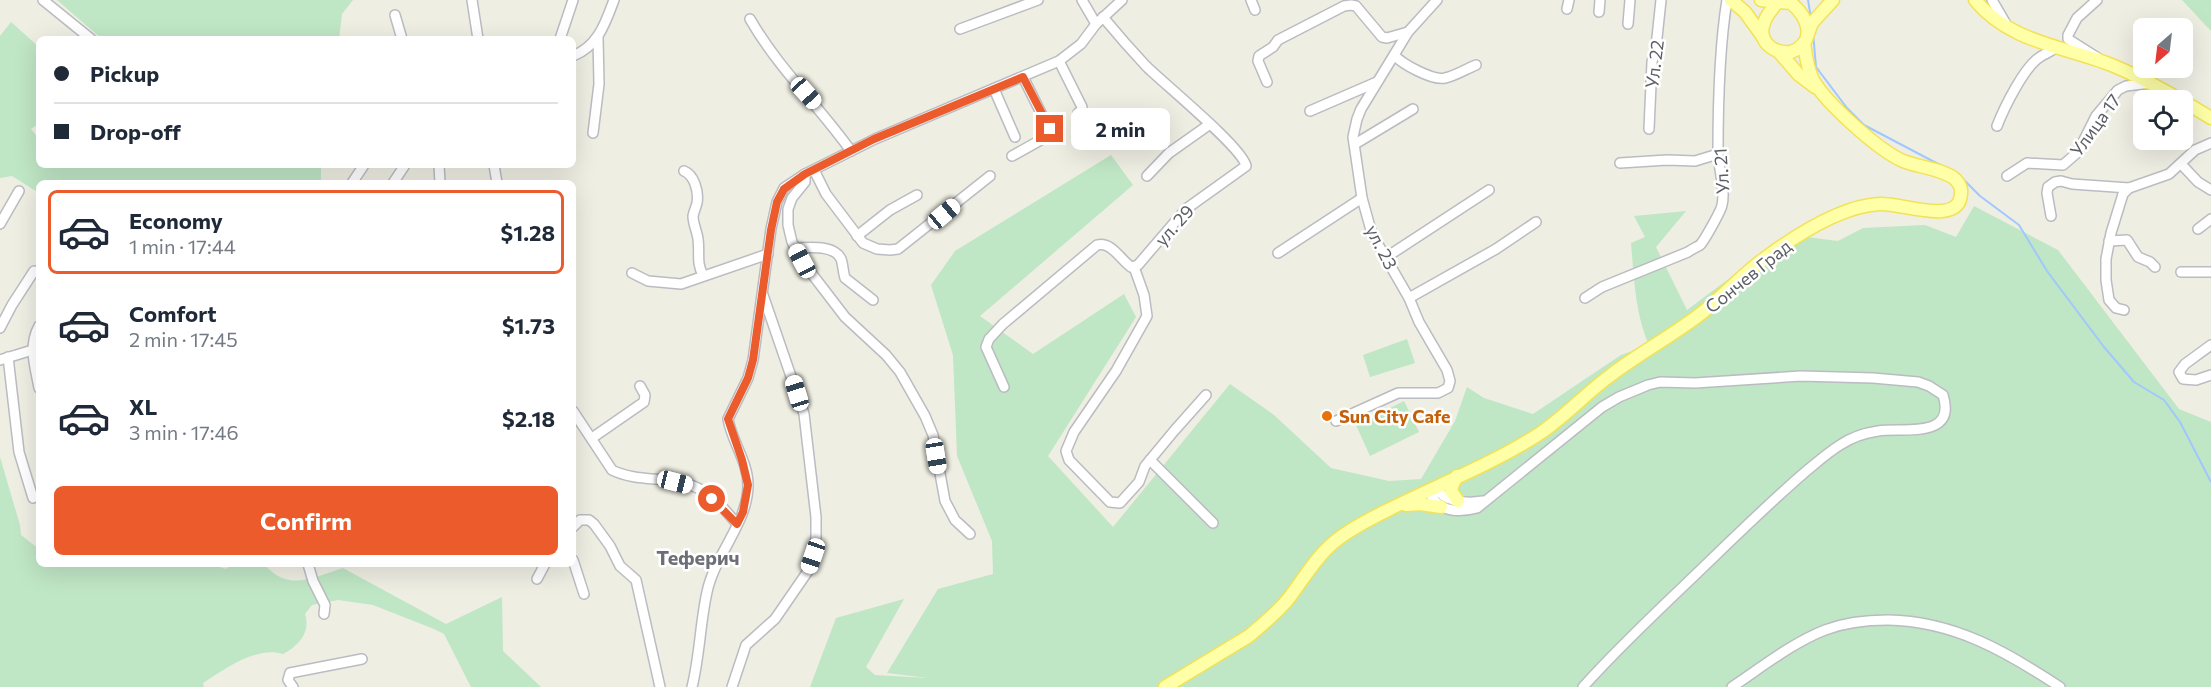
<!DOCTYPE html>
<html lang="en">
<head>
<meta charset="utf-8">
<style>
  body { margin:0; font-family:Commissioner,sans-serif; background:#f6f6f7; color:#1f2937; height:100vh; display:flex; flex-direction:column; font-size:22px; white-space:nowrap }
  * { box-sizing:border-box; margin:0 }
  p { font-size:20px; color:#747a83 }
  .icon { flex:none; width:33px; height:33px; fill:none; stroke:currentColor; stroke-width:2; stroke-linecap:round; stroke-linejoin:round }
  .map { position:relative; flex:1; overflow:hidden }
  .side { position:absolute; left:36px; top:180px; width:540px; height:387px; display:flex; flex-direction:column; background:#fff; border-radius:9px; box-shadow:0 6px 24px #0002 }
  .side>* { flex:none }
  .hud { position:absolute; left:36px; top:36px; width:540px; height:132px; border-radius:9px; box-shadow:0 6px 24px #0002; display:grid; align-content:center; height:132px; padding:0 18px; background:#fff }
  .needle { width:39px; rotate:208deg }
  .controls { position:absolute; left:2133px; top:18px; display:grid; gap:12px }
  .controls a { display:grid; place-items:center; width:60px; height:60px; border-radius:9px; background:#fff; box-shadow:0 6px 24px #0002; font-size:30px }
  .end { position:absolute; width:27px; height:27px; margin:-14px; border:8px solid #ec5b2c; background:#fff; box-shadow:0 0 0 3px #fff }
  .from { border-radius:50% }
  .bubble { position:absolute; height:42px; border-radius:9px; background:#fff; box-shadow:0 6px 24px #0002; font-size:20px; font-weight:700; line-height:42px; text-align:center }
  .car { position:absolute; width:18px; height:36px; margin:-18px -9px; border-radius:8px; box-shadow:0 0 4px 2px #0007; background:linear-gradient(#fff 24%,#345 0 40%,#fff 0 76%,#345 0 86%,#fff 0) }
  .hud b { display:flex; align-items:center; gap:21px; height:57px; font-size:22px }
  .hud b+b { border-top:2px solid #e0e1e3 }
  .hud i { width:15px; height:15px; background:#1f2937 }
  ul { padding:10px 0 0; list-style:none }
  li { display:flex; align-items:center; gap:18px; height:84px; margin:0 12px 9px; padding:0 6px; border:3px solid transparent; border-radius:9px }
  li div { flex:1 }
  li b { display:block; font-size:22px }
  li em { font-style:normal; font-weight:700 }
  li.on { border-color:#ec5b2c }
  li>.icon { width:54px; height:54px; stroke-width:1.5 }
  .button { display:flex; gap:12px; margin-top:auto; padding:12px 18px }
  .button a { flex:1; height:69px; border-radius:9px; background:#ec5b2c; color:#fff; font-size:24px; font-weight:700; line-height:69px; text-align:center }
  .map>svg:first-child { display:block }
  .green { fill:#bfe6c5 }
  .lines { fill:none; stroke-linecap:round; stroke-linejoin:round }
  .stream { stroke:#a2c7ff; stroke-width:2 }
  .minor-casing { stroke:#bbbcc2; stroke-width:12 }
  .major-casing { stroke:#f3e257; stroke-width:15 }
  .minor { stroke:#fff; stroke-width:9 }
  .major { stroke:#feffa7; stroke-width:12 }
  .route { stroke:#ec5b2c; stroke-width:8 }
  .food-dot { fill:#e8710a; stroke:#fff; stroke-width:2 }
  .labels { text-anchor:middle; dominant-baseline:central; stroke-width:5; stroke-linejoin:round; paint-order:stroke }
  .street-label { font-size:18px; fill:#5b5e64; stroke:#fff }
  .food-label { font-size:18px; font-weight:bold; fill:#c56008; stroke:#fff; text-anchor:start }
  .neighbourhood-label { font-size:20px; font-weight:bold; fill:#6c6f76; stroke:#fff }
</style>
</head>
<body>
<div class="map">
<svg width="2211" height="687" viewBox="0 0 2211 687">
  <rect width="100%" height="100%" fill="#eeeee3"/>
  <g class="green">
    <path d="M57,0h296l-11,14 -3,25h-237z"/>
    <path d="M2182,0h29v31z"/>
    <path d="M11,22l28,25v76l-8,6 8,10v26h294l-12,3v15h-282v10l-27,-17 -12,2v-142z"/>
    <path d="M1111,155l22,30 -153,131 53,38 91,-60 12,23 -88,139 65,71 117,-143 44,31 57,53 58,13 32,-2 34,-58 12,-34 17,11 49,16 88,-59 28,-10c-14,-31 -15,-68 -18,-102l14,-6 -11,-21 52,-5 -30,36 31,63 71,-53 40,-21 40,5 25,-13 62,-3 31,12 18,-31 84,44 121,159 32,13v265h-1401l26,-69 68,-19 -38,68 9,8 53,3 -41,-5 51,-84 55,-15 -1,-33 -35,-85 -4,-101 -22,-70 24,-34z"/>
    <path d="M1407,339l8,24 -45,14 -7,-22z"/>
    <path d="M1404,401l15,31 -49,24 -14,-31z"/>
    <path d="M0,457l20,68 1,10 14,11 4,1v17h170l17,5 7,-5h31c25,29 49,13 79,4l103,56 56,-27 1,54 38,36h-70l-27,-53 -10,-5 -61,-24 -35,-5 -26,5 -7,9c6,19 -7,32 -22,40 -27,-8 -58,15 -80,29l1,4h-204z"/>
  </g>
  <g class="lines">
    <g class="stream">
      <path d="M1808,0l3,18"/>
      <path d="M1813,32l3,35 31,41 17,17 78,41"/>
      <path d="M1962,178l18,18 39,29 28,46 57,76 30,35 30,18 16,22 31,60"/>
    </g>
    <g class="minor-casing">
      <g id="minor">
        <path d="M43,0l48,39"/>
        <path d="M472,0l6,39"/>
        <path d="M1082,0l14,24"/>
        <path d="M1251,0l4,10"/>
        <path d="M1992,0l14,24"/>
        <path d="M2097,0l-20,18 -9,17v4l30,19"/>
        <path d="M1567,9l2,-9"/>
        <path d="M1599,12l1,-12"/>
        <path d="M395,15l7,24"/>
        <path d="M750,19c28,49 69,87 101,132"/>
        <path d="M1628,24l2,-24"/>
        <path d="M960,29l78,-29"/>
        <path d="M560,39l13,-39"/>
        <path d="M1394,55c8,9 39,26 51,23 10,-2 21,-9 31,-13"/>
        <path d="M573,56c25,-10 32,-32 41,-56"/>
        <path d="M1059,61l23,46 -1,4 -3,2"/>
        <path d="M1267,82l-9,-21 1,-5 14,-9 5,-7 66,-34 7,-1 5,1 26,31 5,1 21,-6"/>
        <path d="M994,89l21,48"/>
        <path d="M1310,111l67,-29"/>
        <path d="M1997,126c7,-18 27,-59 43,-69 6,-4 11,-5 16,-10"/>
        <path d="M1649,129l3,-67 4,-15 5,-47"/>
        <path d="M593,133l6,-49 -1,-46"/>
        <path d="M1355,144l58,-35"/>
        <path d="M1012,156l34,-19 3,-8 -26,-52"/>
        <path d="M1620,163l47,-3 28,1 23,-7"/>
        <path d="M439,165l1,18"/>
        <path d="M494,165l3,18"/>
        <path d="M2182,165l16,17 13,8"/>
        <path d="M814,170l12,24 37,49 14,6 13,1 8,-1 92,-73"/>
        <path d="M684,171c10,4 15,20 13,32 -1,4 -3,8 -4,13 0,8 4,15 5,23 2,13 -2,24 5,36"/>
        <path d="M805,174v8l-13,16 -4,11v16l4,17 10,19 43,56 41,38 14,17 25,44 8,19 12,66 10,19 15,14"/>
        <path d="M1147,176l22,-23 41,-29"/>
        <path d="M2007,176l20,-13 36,2 15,-13 18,-36 22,-26 8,-4 25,-3"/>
        <path d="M352,183l12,-18"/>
        <path d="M393,183l12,-18"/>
        <path d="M2051,216l-4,-23 1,-6 7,-5 6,-1 11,3 57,4 40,-14 26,-24 16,-7"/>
        <path d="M0,224l19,-33"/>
        <path d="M2198,229l13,-10"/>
        <path d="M857,236l33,-26 27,-15"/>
        <path d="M2109,241l18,-1 11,17 12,5 5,5"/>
        <path d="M795,248c13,0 39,-4 46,11 2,5 2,13 4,19l28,22"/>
        <path d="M1278,253l84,-55"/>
        <path d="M1385,258l104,-68"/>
        <path d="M1134,267l10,28 3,21 -31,55 -42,61 -8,19 3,9 41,42 10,1 19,-21 6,-16 29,-35 32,-36"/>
        <path d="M2181,272h30"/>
        <path d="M632,273l16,8 33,3 87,-30"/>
        <path d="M1409,298l87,-49 40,-27"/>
        <path d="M1585,298l17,-11 86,-35c4,-3 9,-5 12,-7 4,-4 21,-34 22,-40 4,-17 -4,-37 -4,-54 0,-50 1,-102 9,-151"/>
        <path d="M2124,310l-8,-2 -7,-8 -3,-20v-21l5,-26 12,-39 6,-6"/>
        <path d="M39,326c-11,20 -4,40 0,62"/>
        <path d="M0,328l12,-23 22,-34"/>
        <path d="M2211,345l-26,19 -6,8 4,7 13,1 15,-5"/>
        <path d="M8,357l11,95 14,46"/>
        <path d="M0,360l39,-12"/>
        <path d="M1004,387l-18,-40 3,-8 14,-15 94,-79c14,-4 23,14 34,22l7,-2 48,-56 60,-43c-3,-18 -83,-83 -100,-100 -15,-16 -29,-32 -43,-49"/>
        <path d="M573,411l39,59c28,14 64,4 91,21 14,9 24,21 34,33"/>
        <path d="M1336,421l62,-28h40l10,-5 2,-7 -3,-11 -28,-48 -10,-24 -37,-64 -10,-36 -9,-61 4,-18 4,-10 33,-54 14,-23 29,-32"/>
        <path d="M592,438l52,-36 1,-7 -5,-9"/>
        <path d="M1150,460l63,63"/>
        <path d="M1434,487l-2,10c9,16 30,15 45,11l125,-101 17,-10 29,-12 12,-3 35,1 106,-7 72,2 45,4 11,4 14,9c14,45 -41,32 -65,36 -14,2 -26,6 -38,14 -13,8 -25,19 -36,28 -29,25 -57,52 -84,78 -46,45 -94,88 -137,136"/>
        <path d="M1434,487c11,15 32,17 49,14"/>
        <path d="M573,527l7,-7h9l5,4 16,22 10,20 16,14 24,107"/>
        <path d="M573,560l11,34"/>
        <path d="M308,564l5,17 12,24 -1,9"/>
        <path d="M537,579l8,-15"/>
        <path d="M293,687l-5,-7 2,-7 72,-14"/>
        <path d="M692,687c8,-32 8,-64 15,-95 8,-38 41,-69 41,-107 0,-23 -16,-43 -20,-66l20,-41 5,-18 18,-131 6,-27 7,-14 21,-14 70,-35 184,-78 22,-17 15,-20 26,-24"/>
        <path d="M732,687l14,-42 29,-26 33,-48 5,-15 3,-19v-20l-12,-103 -41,-119"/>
        <path d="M1732,687c30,-20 60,-44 93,-57 21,-8 42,-10 63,-10 66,1 119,32 172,67"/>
      </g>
    </g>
    <g class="major-casing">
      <g id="major">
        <path d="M1731,0l14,12 18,25"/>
        <path d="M1761,0l16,2"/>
        <path d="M1975,0c35,43 90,46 139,66 34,14 66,33 97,52"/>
        <path d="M1777,2l14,1c17,14 27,39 0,49 -18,2 -34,-11 -27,-29 2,-8 9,-14 13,-21z"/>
        <path d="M1808,34l4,-11 21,-23"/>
        <path d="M1779,52l20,23 16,12"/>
        <path d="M1457,476l-4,8 -2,7 7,10"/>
        <path d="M1406,505l14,-1 21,3"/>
        <path d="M1165,687l84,-51c14,-12 28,-23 40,-38 16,-21 28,-43 49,-59 18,-14 38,-23 58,-33 47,-23 98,-43 143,-72 26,-17 47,-41 72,-59 30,-23 63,-40 92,-63 21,-17 40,-38 62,-54 30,-22 77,-52 114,-54 21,-2 80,23 82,-10 1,-6 -2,-11 -6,-15 -12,-10 -37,-12 -52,-18 -25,-11 -77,-58 -90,-81 -6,-12 -7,-24 -9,-37"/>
      </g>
    </g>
    <use href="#minor" class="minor"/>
    <use href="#major" class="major"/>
  </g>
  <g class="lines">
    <path class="route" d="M712,499l25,25 6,-12 5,-27 -6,-25 -14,-41 20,-41 5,-18 18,-130 6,-28 7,-13 21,-15 69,-35 149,-62 27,52"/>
  </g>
  <circle class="food-dot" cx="1327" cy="416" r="6"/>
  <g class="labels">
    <g class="street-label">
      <text transform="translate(1654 64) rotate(-83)">Ул. 22</text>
      <text transform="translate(2095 125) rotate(-54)">Улица 17</text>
      <text transform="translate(1721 171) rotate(-94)">Ул. 21</text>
      <text transform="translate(1174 225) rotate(-48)">ул. 29</text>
      <text transform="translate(1382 247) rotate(63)">ул. 23</text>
      <text transform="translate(1748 276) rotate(-39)">Сончев Град</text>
    </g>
    <g class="food-label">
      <text x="1339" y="416">Sun City Cafe</text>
    </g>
    <g class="neighbourhood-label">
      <text x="698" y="557">Теферич</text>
    </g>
  </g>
</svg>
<div class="controls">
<a><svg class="needle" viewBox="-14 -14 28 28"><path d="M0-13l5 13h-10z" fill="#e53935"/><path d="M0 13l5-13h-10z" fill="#747a83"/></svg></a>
<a><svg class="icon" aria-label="locate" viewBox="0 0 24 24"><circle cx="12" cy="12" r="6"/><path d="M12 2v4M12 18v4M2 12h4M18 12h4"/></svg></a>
</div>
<i class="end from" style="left:712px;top:499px"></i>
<i class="end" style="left:1050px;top:129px"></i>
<div class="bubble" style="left:1071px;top:108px;width:99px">2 min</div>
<i class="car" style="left:806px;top:93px;rotate:138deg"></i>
<i class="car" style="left:944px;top:214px;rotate:50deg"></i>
<i class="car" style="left:802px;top:261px;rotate:332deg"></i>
<i class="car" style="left:797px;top:393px;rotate:343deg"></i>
<i class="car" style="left:936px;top:456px;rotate:171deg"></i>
<i class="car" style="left:675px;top:482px;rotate:104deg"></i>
<i class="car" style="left:813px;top:556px;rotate:199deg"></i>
<div class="hud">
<b><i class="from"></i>Pickup</b>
<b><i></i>Drop-off</b>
</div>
<section class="side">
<ul>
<li class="on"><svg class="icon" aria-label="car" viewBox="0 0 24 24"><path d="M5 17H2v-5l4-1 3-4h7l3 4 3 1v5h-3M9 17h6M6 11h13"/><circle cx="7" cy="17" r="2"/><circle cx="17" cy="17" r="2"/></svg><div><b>Economy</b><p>1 min · 17:44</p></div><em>$1.28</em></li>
<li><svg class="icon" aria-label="car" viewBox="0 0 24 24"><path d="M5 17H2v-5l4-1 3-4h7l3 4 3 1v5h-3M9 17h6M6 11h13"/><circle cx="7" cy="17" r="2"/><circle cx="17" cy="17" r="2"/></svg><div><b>Comfort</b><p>2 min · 17:45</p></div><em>$1.73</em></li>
<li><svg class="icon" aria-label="car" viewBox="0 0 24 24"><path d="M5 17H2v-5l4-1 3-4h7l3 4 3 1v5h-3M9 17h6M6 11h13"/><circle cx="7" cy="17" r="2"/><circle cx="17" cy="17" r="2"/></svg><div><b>XL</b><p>3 min · 17:46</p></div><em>$2.18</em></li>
</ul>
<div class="button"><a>Confirm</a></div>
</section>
</div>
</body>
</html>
